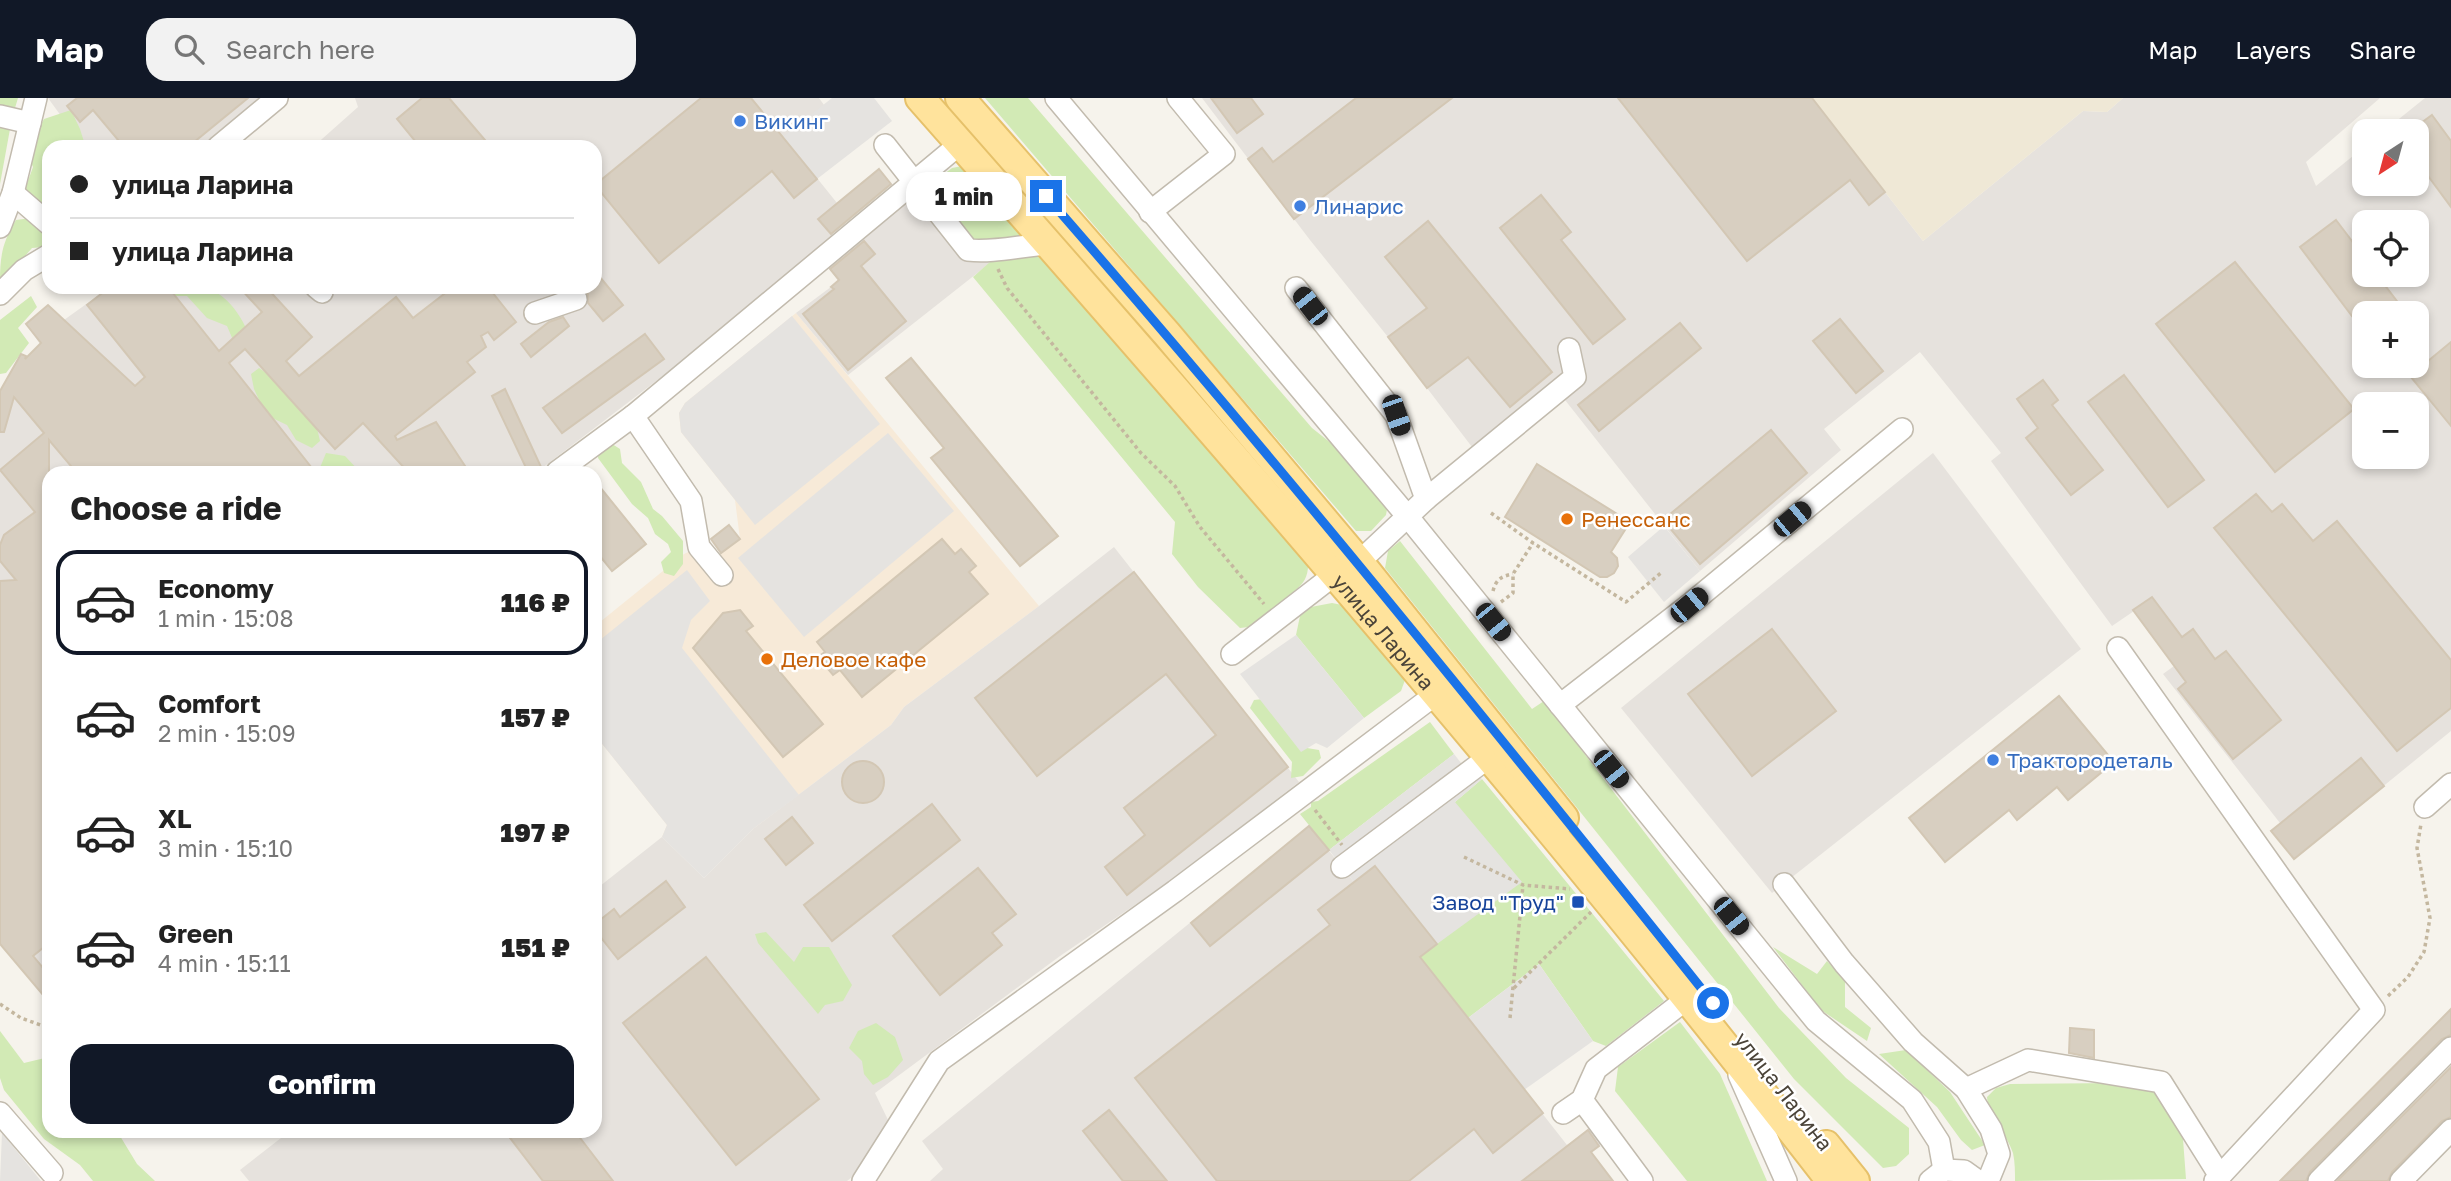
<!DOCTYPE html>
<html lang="en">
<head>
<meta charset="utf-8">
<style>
  body { margin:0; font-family:"Golos Text",sans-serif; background:#f2f2f2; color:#222; height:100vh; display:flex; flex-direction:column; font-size:26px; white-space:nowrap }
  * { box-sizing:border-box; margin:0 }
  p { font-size:23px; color:#767676 }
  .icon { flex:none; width:38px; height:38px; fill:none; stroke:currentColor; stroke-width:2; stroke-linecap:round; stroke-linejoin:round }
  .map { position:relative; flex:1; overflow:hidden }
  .sheet { position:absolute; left:42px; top:368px; width:560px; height:672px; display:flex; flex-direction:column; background:#fff; border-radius:21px; box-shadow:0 4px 10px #0003 }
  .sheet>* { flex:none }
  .top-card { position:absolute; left:42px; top:42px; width:560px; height:154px; border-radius:21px; box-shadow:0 4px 10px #0003; display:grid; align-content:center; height:154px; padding:0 28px; background:#fff }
  .needle { width:46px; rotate:216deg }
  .buttons { position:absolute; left:2352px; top:21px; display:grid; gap:14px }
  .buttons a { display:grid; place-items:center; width:77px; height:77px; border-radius:14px; background:#fff; box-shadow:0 4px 10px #0003; font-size:35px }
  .end { position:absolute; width:32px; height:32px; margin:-16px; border:9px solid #1a73e8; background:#fff; box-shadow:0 0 0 4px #fff }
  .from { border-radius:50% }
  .bubble { position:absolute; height:49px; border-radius:21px; background:#fff; box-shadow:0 4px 10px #0003; font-size:23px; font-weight:800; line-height:49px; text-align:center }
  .car { position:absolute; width:21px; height:42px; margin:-21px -10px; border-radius:9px; box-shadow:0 0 5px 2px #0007; background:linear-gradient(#222 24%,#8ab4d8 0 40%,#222 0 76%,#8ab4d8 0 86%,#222 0) }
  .top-card b { display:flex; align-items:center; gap:24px; height:66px; font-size:26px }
  .top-card b+b { border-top:2px solid #e0e0e0 }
  .top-card i { width:18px; height:18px; background:#222 }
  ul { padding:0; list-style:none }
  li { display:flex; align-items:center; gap:21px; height:105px; margin:0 14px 10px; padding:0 14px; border:4px solid transparent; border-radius:21px }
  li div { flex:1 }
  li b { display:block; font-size:26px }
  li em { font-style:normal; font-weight:800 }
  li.current { border-color:#111827 }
  li>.icon { width:63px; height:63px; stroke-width:1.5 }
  h2 { padding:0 28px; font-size:32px; line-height:84px }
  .action { display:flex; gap:14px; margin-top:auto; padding:14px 28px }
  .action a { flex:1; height:80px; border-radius:21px; background:#111827; color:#fff; font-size:28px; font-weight:800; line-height:80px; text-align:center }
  header { display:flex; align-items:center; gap:42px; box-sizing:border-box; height:98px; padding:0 35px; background:#111827; color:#fff }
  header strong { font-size:33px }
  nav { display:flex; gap:38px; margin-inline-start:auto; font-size:24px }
  .search { width:490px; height:63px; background:#f2f2f2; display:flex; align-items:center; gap:18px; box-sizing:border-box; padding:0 24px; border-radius:21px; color:#767676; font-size:26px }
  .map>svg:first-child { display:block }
  .commercial { fill:#f7ead8 }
  .industrial { fill:#e6e2dd; fill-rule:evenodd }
  .education { fill:#efe8d6 }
  .green { fill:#d2eab5 }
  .parking { fill:#e5e3e0 }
  .building { fill:#d8cfc1; stroke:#d3c7b4; stroke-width:2 }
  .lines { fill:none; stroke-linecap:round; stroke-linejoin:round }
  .minor-casing { stroke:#c2bbae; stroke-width:24 }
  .major-casing { stroke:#e6c16a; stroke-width:32 }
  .path { stroke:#c4b79f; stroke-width:3.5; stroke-dasharray:3.5 3.5; stroke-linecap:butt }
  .minor { stroke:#fff; stroke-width:21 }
  .major { stroke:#ffe39c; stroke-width:28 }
  .route { stroke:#1a73e8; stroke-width:9 }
  .shop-dot { fill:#3f7fe0; stroke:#fff; stroke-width:2.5 }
  .food-dot { fill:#e8710a; stroke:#fff; stroke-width:2.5 }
  .transit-dot { fill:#1a4fb4; stroke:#fff; stroke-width:2.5 }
  .labels { text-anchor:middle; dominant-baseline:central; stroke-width:5; stroke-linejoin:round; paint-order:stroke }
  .shop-label { font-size:21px; fill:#366cbe; stroke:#fff; text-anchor:start }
  .food-label { font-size:21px; fill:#c56008; stroke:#fff; text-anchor:start }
  .street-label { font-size:21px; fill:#4b4439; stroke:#fff }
  .transit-label { font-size:21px; fill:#164399; stroke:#fff; text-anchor:end }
</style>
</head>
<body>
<header>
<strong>Map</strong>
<div class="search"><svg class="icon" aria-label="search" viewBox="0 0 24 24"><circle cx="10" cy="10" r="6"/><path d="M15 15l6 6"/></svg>Search here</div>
<nav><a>Map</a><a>Layers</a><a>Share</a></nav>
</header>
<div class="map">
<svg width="2451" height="1083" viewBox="0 0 2451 1083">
  <rect width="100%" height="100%" fill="#f6f3ec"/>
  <path class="commercial" d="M796,215l243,293 -135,101 -13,18 -138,104 -91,8 5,-12 -72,-90v-109l89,-72 15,-7 18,9 23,-17 -5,-39 -54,-68 -2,-19 6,-10z"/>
  <g class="industrial">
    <path d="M48,0h211l-59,49h-124l4,-5z"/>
    <path d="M355,0h464l5,7 -40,32 53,66 -19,16 16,20 -136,110 -161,123h-488v529l-49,-57v-553l8,-15 32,-32 -14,-20 22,-19 16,15 46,-33h485v-140h-282l45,-40z"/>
    <path d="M1202,0h610l111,143 160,-130 24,1 16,-14h257l-74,64 10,24 48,-39v37h53v-53h-33l41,-33h26v633l-157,128 -23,-28 9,-8 -117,-149 11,-8 -40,-55 -22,15 -121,-165 10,-8 -81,-101 -96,77 17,21 -141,121 -135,-171 -80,64 -97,-127 -78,-97zM2364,124h53v53h-53zM2364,215h53v53h-53zM2364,306h53v53h-53z"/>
    <path d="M931,86l59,79 -142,112 -52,-62 43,-32 -13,-16z"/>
    <path d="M1933,355l148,196 -309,244 -151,-185z"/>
    <path d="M1114,449l185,235 -132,101 -107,73 -185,137 14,29 -31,50 -11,9h-598l-9,-11 50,-39 305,-1v-240l67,-53 42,41 49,-49 138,-104 13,-18 135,-101z"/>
    <path d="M1309,728l45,56 21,-16 62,78 -17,14 147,187 28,-20 11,15 -15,12 22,29h-683l13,-12 -21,-28z"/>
  </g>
  <path class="education" d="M1812,0h311l-16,14 -24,-1 -160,130z"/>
  <g class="green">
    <path d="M0,0h18l-6,20 -12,66z"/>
    <path d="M985,0h43l284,330 39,31 37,45 -2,11 -15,16h-15z"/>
    <path d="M71,12l9,19 5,16 -1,2h-35v65l-25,-20 9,-25 -7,-15 18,-33z"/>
    <path d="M962,68l346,395c2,29 -20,29 -33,49 -3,4 -5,10 -8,15l-27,3 -42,-41 -26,-33 3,-32 -202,-245 17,-15 -59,-78 21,-16z"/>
    <path d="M31,120l18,17 -5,12 -12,1 -26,30 -6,2c0,-25 3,-39 16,-60z"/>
    <path d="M161,189c13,0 27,-2 40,0 24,3 42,30 49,51l-17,2 -6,-14 -20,-8 -20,-22h-18z"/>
    <path d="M31,198l6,11 -19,21 11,15 -23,30 -6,1v-54z"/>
    <path d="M259,270l32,22 23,25 6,26 -8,7 -16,-8 -9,-15 -21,-10 -12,-26 -3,-15z"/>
    <path d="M609,344l11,7 2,14 19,19 12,27 9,7 21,25v23l-9,12 -10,-3 -3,-11 10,-10 -3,-8 -13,-10 -7,-16 -16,-14 -34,-46 1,-12z"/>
    <path d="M326,355l19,3 15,16h-38l-3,-2z"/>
    <path d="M1400,443l132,168 12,-8 235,307 67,70 63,50v26l-13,12 -13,2 -89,-89 -409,-511 3,-17z"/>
    <path d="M1332,505l10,2 63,75 -4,11 -37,27 -68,-83 4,-19 11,-9z"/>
    <path d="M1263,601l38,48 18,3 2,8 -18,18 -12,2 1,-16 -42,-54 4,-8z"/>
    <path d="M1430,624l24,32 -125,96 -29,-36 11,-7v-5l7,-1z"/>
    <path d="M1482,681l182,222 -58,45 -13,-5 -54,-77 -71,54 -48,-61 24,-19 11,-136z"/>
    <path d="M766,834l28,30 9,-15h26l23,38 -9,16 -18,4 -7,9 -60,-71 -3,-9z"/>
    <path d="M1773,849l44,27 10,-13 18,20v26l26,21 -4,13 -46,-31z"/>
    <path d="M1680,924l40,52 47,107h-80l-72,-90 3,-24z"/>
    <path d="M876,925l19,14 8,23 -15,17 -15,8 -9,-11 -2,-13 -13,-13 9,-17z"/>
    <path d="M0,933l24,32 25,-6v73l68,1 20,33 18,17h-62l-13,-16 -36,-26 -40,-49 -4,-12z"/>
    <path d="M1906,952l44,42 35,53 -13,5 -11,-10 -24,-33 -58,-53z"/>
    <path d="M2119,985l30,3 27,34 7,19 3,40 -171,2c0,-9 0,-19 -2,-28 -5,-16 -26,-43 -26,-56l9,-9 14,-4z"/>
  </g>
  <g class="parking">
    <path d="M832,0h42l18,23 -75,58 -34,-42z"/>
    <path d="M792,218l88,108 -125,101 -74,-93 -2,-19 6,-10z"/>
    <path d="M888,335l66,78 -150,126 -66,-79z"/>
    <path d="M1664,428l36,45 -36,31 -36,-45z"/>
    <path d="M687,472l23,31 -19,19 -9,28 117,147 -46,34 -49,49 -42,-41 5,-12 -72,-90v-91z"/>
    <path d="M1296,537l68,83 -37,30 -11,-5 -15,9 -61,-78z"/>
    <path d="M1454,656l7,9 21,16 -27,23 67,80 -85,62 -62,-78 -21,16 -25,-32z"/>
    <path d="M1539,866l54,77 -69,49 -56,-72z"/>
    <path d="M2,1035l39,48h-41z"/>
  </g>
  <g class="building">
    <path d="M77,0h171l-60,49h-64l-31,-37 -13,12 -13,-16z"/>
    <path d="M422,0h27l42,49h-71l-23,-28z"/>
    <path d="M701,0h50l66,81 -23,19 -22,-27 -113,92 -64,-78z"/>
    <path d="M1211,0h40l12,16 -26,19z"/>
    <path d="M1356,0h96l-158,121 -46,-60 14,-11 11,14z"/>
    <path d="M1618,0h194l73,94 -16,13 -19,-25 -103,81z"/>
    <path d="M2432,17l19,26v66l-34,-46v-35z"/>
    <path d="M879,71l12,15 -60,50 -13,-15z"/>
    <path d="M1541,97l30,37 -10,8 64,79 -32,25 -93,-116z"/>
    <path d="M2336,122l28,37v18h13l29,38h-42v19l-64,-85z"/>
    <path d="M1428,123l124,151 -42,35 -42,-50 -41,31 -39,-51 39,-29 -42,-51z"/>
    <path d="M864,143l11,13 -14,12 45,55 -58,49 -45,-56 31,-25 -3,-2 8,-7 -9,-11z"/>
    <path d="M2235,164l119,147 -79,63 -119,-148z"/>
    <path d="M595,173l28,34 -20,16 -15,-18v-9l-7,-7h14z"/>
    <path d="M110,189h58l51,64 43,-39 -23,-25h27l46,50 -26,24 13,15 97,-79 17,21 31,-24 -6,-7h50l28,35 -22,18 -6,-8 -7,4 5,11 -19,15 8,10 -80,64 2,4 39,-18 33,50h-61l-45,-49 -28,26 -90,-100 -16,14 86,109h-239l-27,-32v503l-16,13 16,19v27l-49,-58v-363l16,-1 -16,-19v-16l4,-10 31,-23 -35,-42 44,-37 -30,-36 -10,35h-4v-41l21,-37 5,2 -1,3 16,-16 -15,-19 22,-19 87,81 10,-9 -58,-72z"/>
    <path d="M563,219l6,9 -38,31 -10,-13 28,-22z"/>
    <path d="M1840,221l43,52 -27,22 -43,-52z"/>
    <path d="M1680,225l21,25 -102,83 -21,-26z"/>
    <path d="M645,236l19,25 -102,74 -19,-25z"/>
    <path d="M2451,244v84l-41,-50z"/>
    <path d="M911,260l147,178 -38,30 -89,-108 13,-10 -58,-70z"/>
    <path d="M2124,277l80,105 -36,27 -80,-105z"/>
    <path d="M2043,282l15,20 -6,5 51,65 -32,25 -45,-57 12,-10 -21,-29z"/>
    <path d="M505,291l36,78 -11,5h-2l-36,-76z"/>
    <path d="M1771,332l36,43 -107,91 -37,-44z"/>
    <path d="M1537,366l93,58 -19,30 6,6 1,8 -4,7 -7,4h-7l-95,-60z"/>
    <path d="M595,383l51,63 -34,27 -17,-21z"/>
    <path d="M2256,396l16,18 10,-8 31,37 24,-20 114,139v48l-54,43 -183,-223z"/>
    <path d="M729,427l11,14 -19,14 -10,-14z"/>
    <path d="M942,441l13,15 6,-5 15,17 -7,6 19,22 -126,103 -22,-27 -7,5 -15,-18 7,-5 -8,-10z"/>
    <path d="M1134,474l154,195 -161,128 -22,-28 40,-32 -21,-27 92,-73 -50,-61 -129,102 -62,-78z"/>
    <path d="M2152,499l30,40 11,-8 22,30 11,-8 55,69 -48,39 -55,-70 8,-7 -53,-72z"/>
    <path d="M740,512l13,16 -7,5 77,93 -40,33 -90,-109 30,-35z"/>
    <path d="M1772,531l64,82 -84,65 -64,-82z"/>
    <path d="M2059,598l55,66 -46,38 -11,-13 -40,33 -8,-10 -64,52 -36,-44z"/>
    <path d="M2361,660l23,28 -90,73 -23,-28z"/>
    <circle cx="863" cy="684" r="21"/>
    <path d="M932,706l28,36 -128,101 -28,-36z"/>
    <path d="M792,719l21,26 -27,22 -21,-26z"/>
    <path d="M1309,728l20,24 -119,96 -19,-23z"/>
    <path d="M1375,768l62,78 -17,13 123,156 -50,40 -19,-24 -65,52h-192l-82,-103 195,-153 -12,-15z"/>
    <path d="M978,770l38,46 -24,19 10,12 -62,50 -47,-59z"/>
    <path d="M666,783l19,26 -67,52 -23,-29v-6l19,-15 6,8z"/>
    <path d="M706,859l113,142 -83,66 -113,-142z"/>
    <path d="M2451,911v26l-9,4 -132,133 -4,9h-26z"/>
    <path d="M2070,930l24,2v28l-25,-5z"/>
    <path d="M2451,969v50l-9,4 -50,51 -4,9h-51z"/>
    <path d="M1109,1012l58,71h-44l-40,-50z"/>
    <path d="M504,1032h70l39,51h-70z"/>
    <path d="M1588,1032l11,16 -8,6 22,29h-91z"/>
  </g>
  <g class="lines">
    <g class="minor-casing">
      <g id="minor">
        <path d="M1056,0l352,419 408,504 96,79 27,42 5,28"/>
        <path d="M0,18l30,7"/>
        <path d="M885,47l83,105c27,3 55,-5 82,-6"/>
        <path d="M218,49l59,-49"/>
        <path d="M13,95l36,31"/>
        <path d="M1150,114l74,-58 -46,-56"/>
        <path d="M0,129l13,-34 23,-95"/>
        <path d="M316,189l6,5"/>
        <path d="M1296,190l100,127 30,84 -67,63"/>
        <path d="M0,196l24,-24 25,-15"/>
        <path d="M535,215l41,-14"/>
        <path d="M633,318l58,85 8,46 23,28"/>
        <path d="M557,374l76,-56 328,-273"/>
        <path d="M1426,401l149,-122 -6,-28"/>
        <path d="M2118,550l256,362 -154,166"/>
        <path d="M1232,556l102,-79"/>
        <path d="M1560,607l129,-100 213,-176"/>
        <path d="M2425,709l26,-23"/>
        <path d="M1342,769l147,-110"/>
        <path d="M1784,786l60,79 69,79 53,47 25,40 8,25 -11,27"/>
        <path d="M1739,977l47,106"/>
        <path d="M1966,991l62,-29 133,22 59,94 -5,5"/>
        <path d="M1582,1002l60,81"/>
        <path d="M0,1015l52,60"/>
        <path d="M1563,1015l19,-13 14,-31 92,-71"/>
        <path d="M863,1083l76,-120 236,-170 261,-197"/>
        <path d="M1930,1083l14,-11 20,1 14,10"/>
        <path d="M2319,1083l132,-133"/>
        <path d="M2401,1083l50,-51"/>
      </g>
    </g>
    <g class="major-casing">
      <g id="major">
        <path id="s1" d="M920,0c312,354 622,710 911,1083"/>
        <path d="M960,0l207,236 192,228 205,256"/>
        <path d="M1826,1047l29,36"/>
      </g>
    </g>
    <g class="path">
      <path d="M998,171l9,19 134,165 34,33 25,41 64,77"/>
      <path d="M1491,415l42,30 93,59 36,-30"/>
      <path d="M1493,493c3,-12 9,-15 20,-17"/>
      <path d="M1501,504l12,-9v-19l20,-31"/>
      <path d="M1315,712l27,35"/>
      <path d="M1464,759l59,28 47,4"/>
      <path d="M1514,890l77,-76"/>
      <path d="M2388,898l20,-19 16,-25 6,-34 -13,-70 4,-24"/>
      <path d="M0,906l21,14 28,10"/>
      <path d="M1510,920l13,-133"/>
    </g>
    <use href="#minor" class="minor"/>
    <use href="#major" class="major"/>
  </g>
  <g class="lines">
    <path class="route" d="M1046,98c230,263 449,534 667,807"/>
  </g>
  <g class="shop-dot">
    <circle cx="740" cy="23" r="7"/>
    <circle cx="1300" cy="108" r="7"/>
    <circle cx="1993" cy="662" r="7"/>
  </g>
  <g class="food-dot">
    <circle cx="1567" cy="421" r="7"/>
    <circle cx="767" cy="561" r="7"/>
  </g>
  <rect class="transit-dot" x="1571" y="797" width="14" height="14" rx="3.5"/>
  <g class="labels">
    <g class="shop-label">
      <text x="754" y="23">Викинг</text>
      <text x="1314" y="108">Линарис</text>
      <text x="2007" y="662">Трактородеталь</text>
    </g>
    <g class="food-label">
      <text x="1581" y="421">Ренессанс</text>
      <text x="781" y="561">Деловое кафе</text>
    </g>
    <g class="street-label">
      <text stroke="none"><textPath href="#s1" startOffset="707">улица Ларина</textPath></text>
      <text transform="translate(1784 993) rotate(52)">улица Ларина</text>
    </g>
    <g class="transit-label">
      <text x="1564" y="804">Завод "Труд"</text>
    </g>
  </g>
</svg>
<div class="buttons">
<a><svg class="needle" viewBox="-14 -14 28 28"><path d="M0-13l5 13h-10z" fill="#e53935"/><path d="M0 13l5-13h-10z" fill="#767676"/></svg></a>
<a><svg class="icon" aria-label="locate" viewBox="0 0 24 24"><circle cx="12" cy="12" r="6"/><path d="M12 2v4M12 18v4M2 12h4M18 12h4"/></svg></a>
<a>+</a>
<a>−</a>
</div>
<i class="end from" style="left:1713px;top:905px"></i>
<i class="end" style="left:1046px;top:98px"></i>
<div class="bubble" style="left:906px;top:74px;width:116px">1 min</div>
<i class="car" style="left:1310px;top:208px;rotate:322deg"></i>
<i class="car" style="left:1396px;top:317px;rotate:161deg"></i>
<i class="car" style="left:1792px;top:421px;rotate:50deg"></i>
<i class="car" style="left:1689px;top:507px;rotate:50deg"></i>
<i class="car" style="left:1493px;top:524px;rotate:141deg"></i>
<i class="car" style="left:1611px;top:671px;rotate:141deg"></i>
<i class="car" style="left:1731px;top:818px;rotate:141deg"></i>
<div class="top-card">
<b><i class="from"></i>улица Ларина</b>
<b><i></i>улица Ларина</b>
</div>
<section class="sheet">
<h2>Choose a ride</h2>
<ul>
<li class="current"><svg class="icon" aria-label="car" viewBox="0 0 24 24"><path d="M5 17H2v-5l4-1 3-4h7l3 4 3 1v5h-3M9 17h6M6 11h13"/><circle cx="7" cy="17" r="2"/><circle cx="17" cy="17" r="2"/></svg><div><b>Economy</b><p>1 min · 15:08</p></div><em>116 ₽</em></li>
<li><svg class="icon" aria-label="car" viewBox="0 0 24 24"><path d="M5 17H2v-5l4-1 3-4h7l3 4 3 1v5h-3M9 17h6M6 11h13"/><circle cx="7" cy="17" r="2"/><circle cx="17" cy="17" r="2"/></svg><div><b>Comfort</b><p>2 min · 15:09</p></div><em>157 ₽</em></li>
<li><svg class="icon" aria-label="car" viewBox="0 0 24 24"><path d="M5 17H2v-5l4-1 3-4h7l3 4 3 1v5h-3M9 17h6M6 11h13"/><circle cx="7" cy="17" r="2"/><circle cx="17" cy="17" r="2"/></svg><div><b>XL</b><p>3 min · 15:10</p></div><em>197 ₽</em></li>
<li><svg class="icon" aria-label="car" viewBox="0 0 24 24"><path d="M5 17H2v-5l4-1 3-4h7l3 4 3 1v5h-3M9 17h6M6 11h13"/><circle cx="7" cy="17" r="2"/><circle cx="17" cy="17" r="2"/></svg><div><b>Green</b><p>4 min · 15:11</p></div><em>151 ₽</em></li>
</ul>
<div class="action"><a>Confirm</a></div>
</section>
</div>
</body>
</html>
